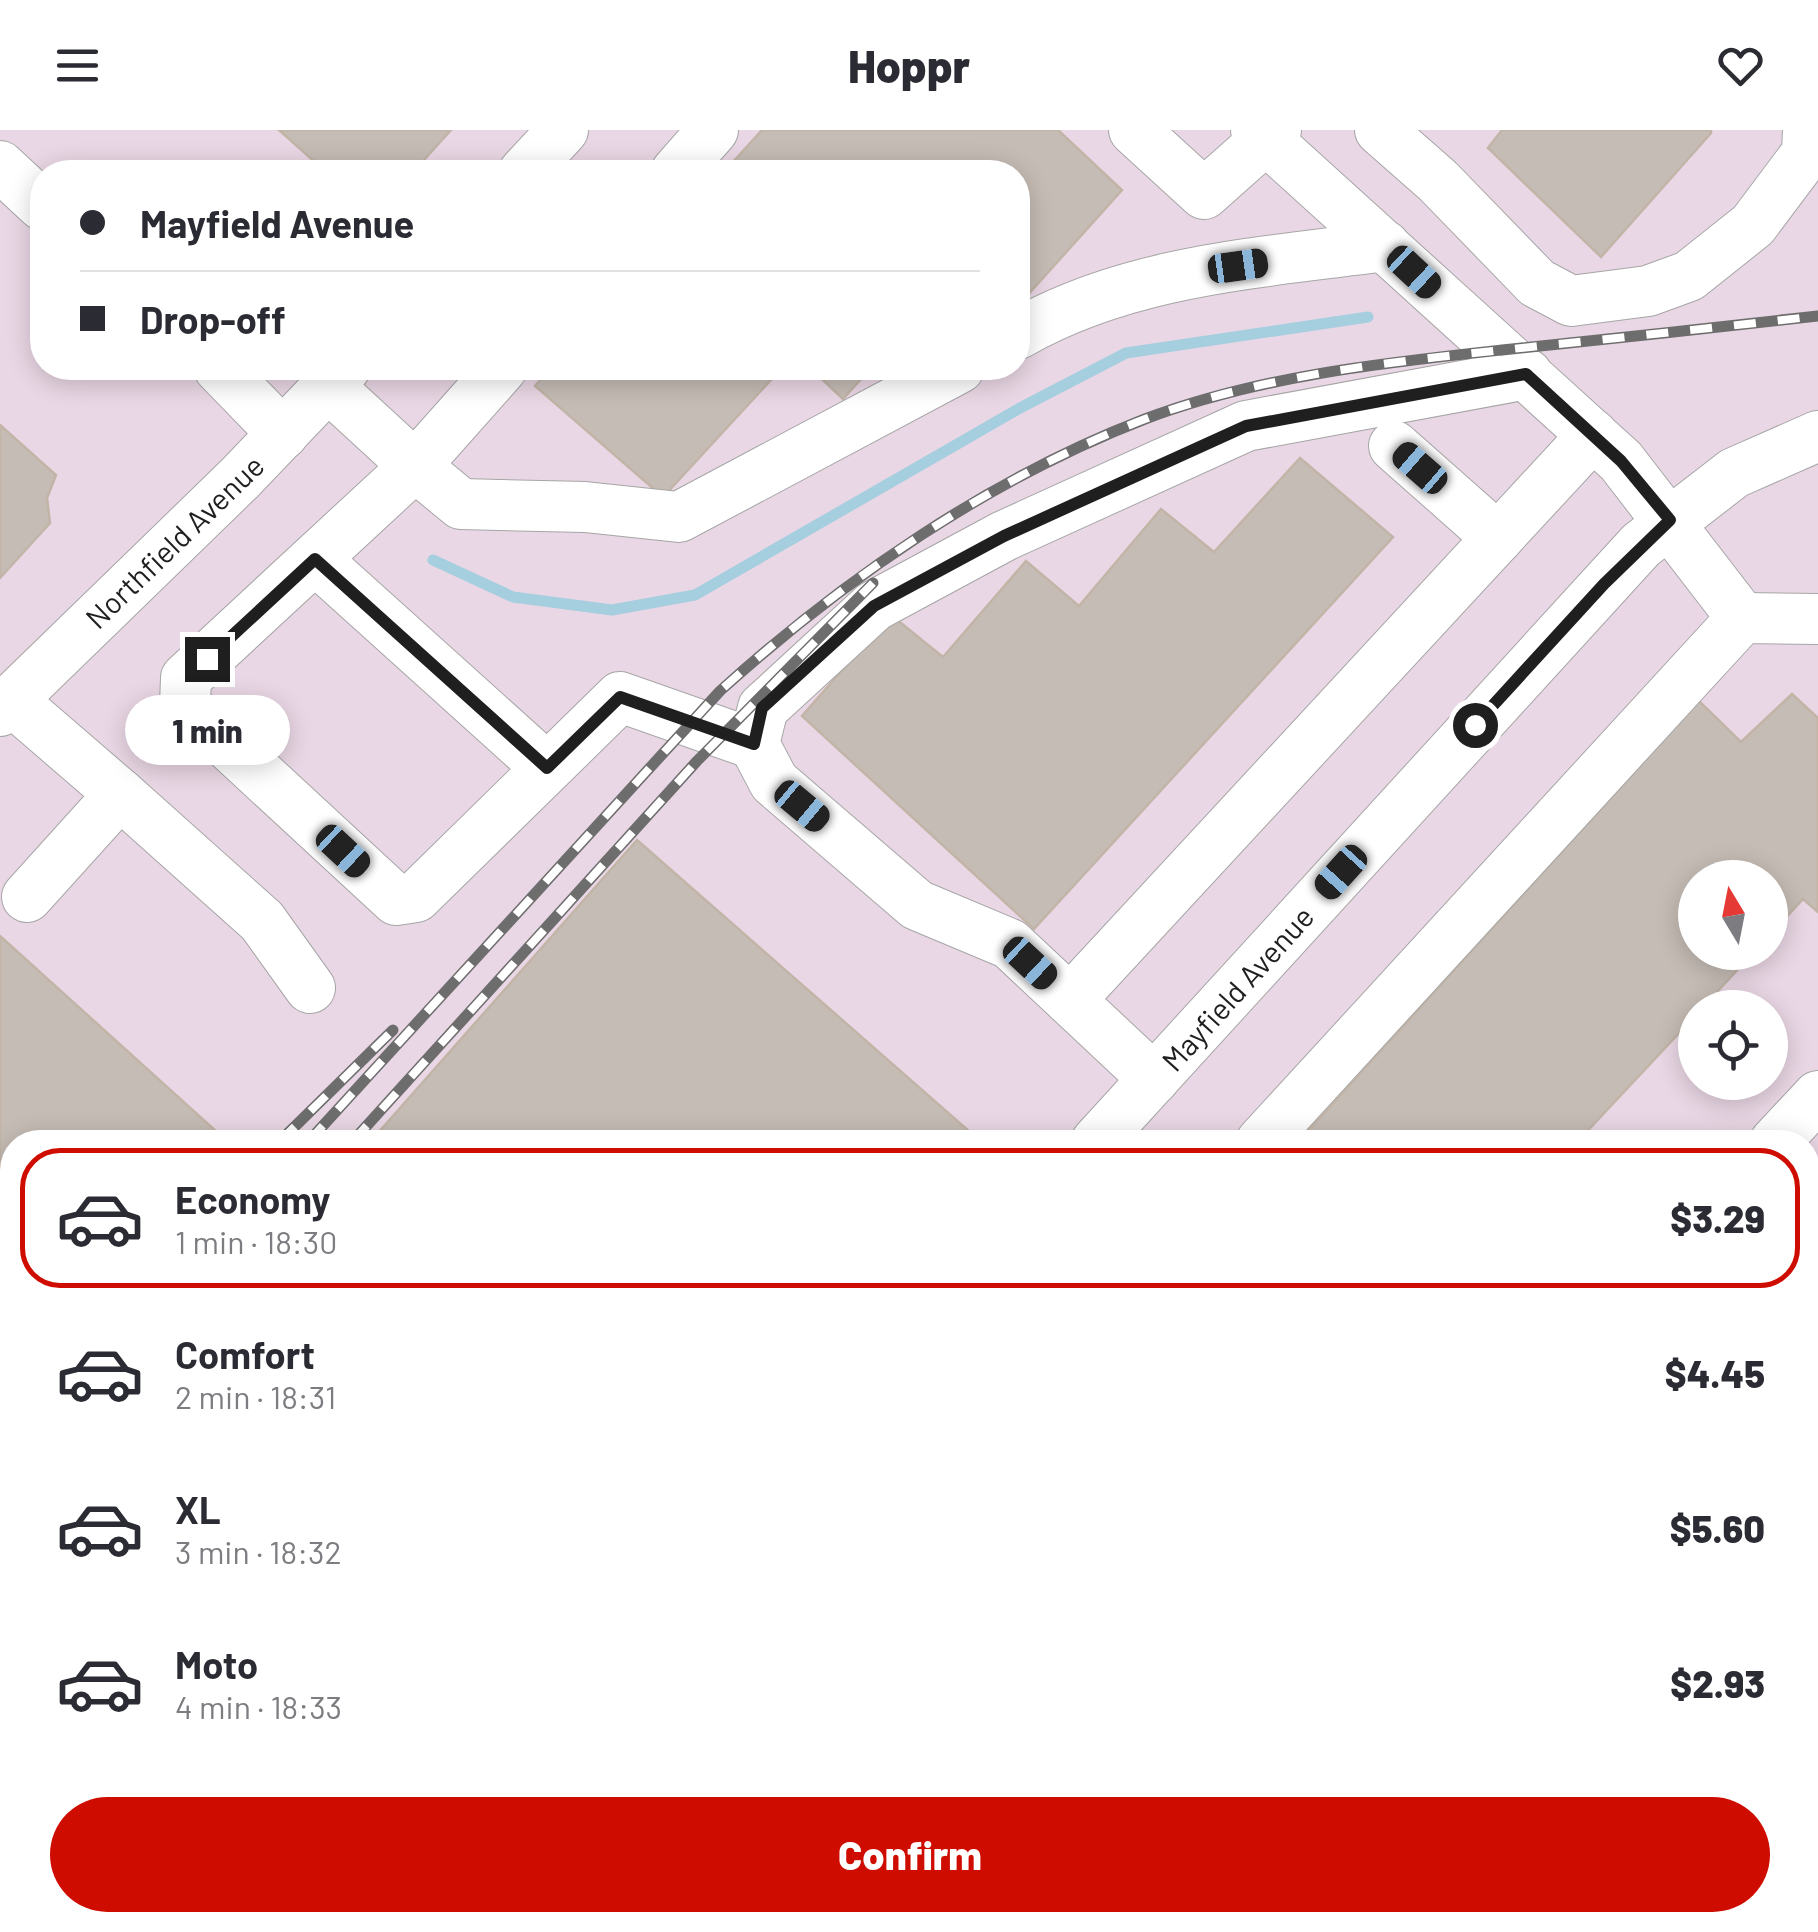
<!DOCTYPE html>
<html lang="en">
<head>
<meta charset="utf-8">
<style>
  body { margin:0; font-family:Barlow,sans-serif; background:#f2f2f3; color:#2b2b33; height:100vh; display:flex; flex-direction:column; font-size:38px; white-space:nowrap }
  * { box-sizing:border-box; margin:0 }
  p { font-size:32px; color:#7c7c81 }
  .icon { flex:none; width:55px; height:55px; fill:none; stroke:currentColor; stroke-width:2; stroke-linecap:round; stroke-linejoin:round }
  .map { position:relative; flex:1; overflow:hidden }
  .drawer { position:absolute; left:0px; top:1000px; width:1820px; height:802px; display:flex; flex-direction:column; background:#fff; border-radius:40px 40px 0 0; box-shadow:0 5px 25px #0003 }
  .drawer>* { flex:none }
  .guide { position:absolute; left:30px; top:30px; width:1000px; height:220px; border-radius:40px; box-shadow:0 5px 25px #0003; display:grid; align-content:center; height:220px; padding:0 50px; background:#fff }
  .needle { width:65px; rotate:350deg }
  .tools { position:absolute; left:1678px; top:730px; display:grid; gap:20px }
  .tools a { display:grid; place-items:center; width:110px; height:110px; border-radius:50%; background:#fff; box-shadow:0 5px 25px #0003; font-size:50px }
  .end { position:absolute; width:45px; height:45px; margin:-22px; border:12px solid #1f1f1f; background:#fff; box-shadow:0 0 0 5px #fff }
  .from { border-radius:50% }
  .bubble { position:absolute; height:70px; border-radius:35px; background:#fff; box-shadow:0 5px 25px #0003; font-size:32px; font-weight:800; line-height:70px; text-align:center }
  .car { position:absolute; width:30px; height:60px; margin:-30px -15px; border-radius:12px; box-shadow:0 0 8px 2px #0007; background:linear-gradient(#222 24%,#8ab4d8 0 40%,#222 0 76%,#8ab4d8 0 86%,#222 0) }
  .guide b { display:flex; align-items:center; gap:35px; height:95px; font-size:38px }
  .guide b+b { border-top:2px solid #e1e1e2 }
  .guide i { width:25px; height:25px; background:#2b2b33 }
  ul { padding:18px 0 0; list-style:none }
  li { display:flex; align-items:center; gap:30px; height:140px; margin:0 20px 15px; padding:0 30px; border:5px solid transparent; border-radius:40px }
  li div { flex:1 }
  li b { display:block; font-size:38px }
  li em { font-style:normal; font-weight:800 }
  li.current { border-color:#cf0c00 }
  li>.icon { width:90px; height:90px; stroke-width:1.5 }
  .action { display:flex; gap:20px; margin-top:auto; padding:20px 50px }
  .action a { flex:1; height:115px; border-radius:60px; background:#cf0c00; color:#fff; font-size:40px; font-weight:800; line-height:115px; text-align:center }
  header { display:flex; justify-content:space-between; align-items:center; height:130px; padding:0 50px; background:#fff; font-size:45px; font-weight:800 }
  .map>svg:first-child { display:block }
  .industrial { fill:#ead7e5; fill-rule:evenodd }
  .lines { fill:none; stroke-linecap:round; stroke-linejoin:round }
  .stream { stroke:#a5cedf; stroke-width:11 }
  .building { fill:#c5bcb5; stroke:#c2b5a7; stroke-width:2.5 }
  .minor-casing { stroke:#a6a6a6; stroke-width:52 }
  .minor { stroke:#fff; stroke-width:50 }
  .rail-casing { stroke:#6d6d6d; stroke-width:11 }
  .rail { stroke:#fff; stroke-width:8; stroke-dasharray:22; stroke-linecap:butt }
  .route { stroke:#1f1f1f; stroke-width:12 }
  .labels { text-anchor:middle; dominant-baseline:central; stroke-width:9; stroke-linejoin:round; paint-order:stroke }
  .street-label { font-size:30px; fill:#1f1f1f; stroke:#fff }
</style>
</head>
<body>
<header><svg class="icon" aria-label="menu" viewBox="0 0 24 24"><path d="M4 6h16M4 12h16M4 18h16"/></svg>Hoppr<svg class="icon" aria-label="heart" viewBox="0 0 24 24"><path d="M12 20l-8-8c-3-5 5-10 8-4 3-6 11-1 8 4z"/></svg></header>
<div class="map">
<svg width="1818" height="1802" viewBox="0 0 1818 1802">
  <rect width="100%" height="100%" fill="#f0ede6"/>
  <path class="industrial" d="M0,0h1818v1802h-1818zM42,42h976v196h-976zM1695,748h75v74h-75zM1695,878h75v74h-75zM12,1012h1796v778h-1796z"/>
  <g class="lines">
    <path class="stream" d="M433,430l80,37 99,13 83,-15 325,-187 106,-55 242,-36"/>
  </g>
  <g class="building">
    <path d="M279,0h172l-38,42h-87z"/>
    <path d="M762,0h296l64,60 -97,108 -7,-7v-119h-294z"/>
    <path d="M1502,0h209v3l-110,124 -113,-109z"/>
    <path d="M551,238h231l-119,129 -128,-111z"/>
    <path d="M810,238h61l-28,31z"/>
    <path d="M0,295l56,50 -9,23 3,25 -50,55z"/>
    <path d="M1300,328l93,79 -359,392 -232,-213 89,-101 52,42 83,-96 53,45 82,-97 53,43z"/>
    <path d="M1792,564l26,24v194l-15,-13 -33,36v-57h-75v74h59l-52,56h-7v8l-118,126h-279l401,-441 42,41z"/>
    <path d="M637,710l333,292 -10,10h-590z"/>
    <path d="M0,806l228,206h-216v255l-12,14z"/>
    <path d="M0,1441l12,10v339h222l-10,12h-224z"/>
    <path d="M629,1790h305l-22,1 -1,11h-293z"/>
    <path d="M1175,1790h389l13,12h-413z"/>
  </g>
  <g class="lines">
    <g class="minor-casing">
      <g id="minor">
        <path d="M1134,0l70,64 72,-64"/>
        <path d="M1256,0l365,331 121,157"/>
        <path d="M1380,0l58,51 99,102 34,18 77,-10 41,-15 64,-51 54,-72 1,-23"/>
        <path d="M0,36l42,39"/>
        <path d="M524,42l39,-42"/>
        <path d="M676,42l37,-42"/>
        <path d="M1018,204c112,-64 242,-71 367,-88"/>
        <path d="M219,238l64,66"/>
        <path d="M502,238l-87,98 46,38 124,3 94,10 280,-149"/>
        <path d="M328,256l87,80 -229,212 -1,27 211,195 20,-3 204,-200 134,47"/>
        <path d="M1394,316l104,92"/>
        <path d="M315,429l232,209"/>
        <path d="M11,570l109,94 -93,103"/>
        <path d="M0,581l240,-233 105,-110"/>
        <path d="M120,664l142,127 48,67"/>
        <path d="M1070,870l523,-565"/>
        <path d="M1154,949l-144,-135 -93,-39 -143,-123 -20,-38 9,-36 111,-102 130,-70 242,-110 281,-52"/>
        <path d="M1096,1012l545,-597 93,-72 84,-37"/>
        <path d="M1261,1012l481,-524 76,1"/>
        <path d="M1775,1012l43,-46"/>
        <path d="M1808,1210l10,-33"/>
        <path d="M1808,1595l10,48"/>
        <path d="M1818,1687l-9,24 9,11"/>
        <path d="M379,1802l11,-12"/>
        <path d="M535,1802l12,-12"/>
        <path d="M1048,1802l11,-12"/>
      </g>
    </g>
    <use href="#minor" class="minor"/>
    <g class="rail-casing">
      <g id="rail">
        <path d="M279,1012l114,-112"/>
        <path d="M308,1012l412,-451c124,-112 269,-212 425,-272 114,-43 237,-56 357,-69 105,-11 211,-22 316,-34"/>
        <path d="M352,1012l345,-381 176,-178"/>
        <path d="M1808,1050l10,-11"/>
        <path d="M0,1316l12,-14"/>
        <path d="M0,1346l12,-14"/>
        <path d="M0,1401l12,-14"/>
        <path d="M1124,1802l11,-12"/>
      </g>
    </g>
    <use href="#rail" class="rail"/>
  </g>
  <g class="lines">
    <path class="route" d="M207,529l108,-100 232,209 73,-71 134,47 8,-36 112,-102 130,-70 242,-110 280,-52 95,87 49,59 -66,64 -129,141"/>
  </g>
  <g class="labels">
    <g class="street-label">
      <text transform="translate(174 411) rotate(-44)">Northfield Avenue</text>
      <text transform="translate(1237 858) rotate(-48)">Mayfield Avenue</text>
    </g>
  </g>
</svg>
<div class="tools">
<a><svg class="needle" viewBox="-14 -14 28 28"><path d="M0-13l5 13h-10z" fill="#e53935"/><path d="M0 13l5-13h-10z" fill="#7c7c81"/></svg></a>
<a><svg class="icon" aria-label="locate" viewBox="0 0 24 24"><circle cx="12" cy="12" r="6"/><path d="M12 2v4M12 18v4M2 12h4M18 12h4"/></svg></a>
</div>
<i class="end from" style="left:1475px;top:595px"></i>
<i class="end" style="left:207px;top:529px"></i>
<div class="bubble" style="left:125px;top:565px;width:165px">1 min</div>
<i class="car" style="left:1238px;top:136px;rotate:82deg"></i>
<i class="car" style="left:1414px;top:142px;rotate:133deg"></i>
<i class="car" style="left:1420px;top:338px;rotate:311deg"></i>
<i class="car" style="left:802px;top:676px;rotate:130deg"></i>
<i class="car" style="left:343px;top:721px;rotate:133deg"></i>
<i class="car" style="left:1341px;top:742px;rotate:222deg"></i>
<i class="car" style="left:1030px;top:833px;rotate:133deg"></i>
<div class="guide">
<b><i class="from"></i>Mayfield Avenue</b>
<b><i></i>Drop-off</b>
</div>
<section class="drawer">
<ul>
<li class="current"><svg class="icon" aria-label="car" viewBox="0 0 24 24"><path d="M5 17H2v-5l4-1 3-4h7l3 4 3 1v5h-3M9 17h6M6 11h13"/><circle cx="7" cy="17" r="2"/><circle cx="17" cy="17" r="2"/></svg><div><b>Economy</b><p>1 min · 18:30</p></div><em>$3.29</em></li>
<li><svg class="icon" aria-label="car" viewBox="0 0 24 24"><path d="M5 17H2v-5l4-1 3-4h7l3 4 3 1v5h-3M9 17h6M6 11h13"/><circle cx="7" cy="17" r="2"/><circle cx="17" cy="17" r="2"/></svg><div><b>Comfort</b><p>2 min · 18:31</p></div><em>$4.45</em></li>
<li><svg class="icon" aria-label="car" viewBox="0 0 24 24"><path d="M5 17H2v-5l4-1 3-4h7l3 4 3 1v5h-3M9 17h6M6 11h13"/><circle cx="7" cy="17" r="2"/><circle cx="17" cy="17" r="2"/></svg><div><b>XL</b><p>3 min · 18:32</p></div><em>$5.60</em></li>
<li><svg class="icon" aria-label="car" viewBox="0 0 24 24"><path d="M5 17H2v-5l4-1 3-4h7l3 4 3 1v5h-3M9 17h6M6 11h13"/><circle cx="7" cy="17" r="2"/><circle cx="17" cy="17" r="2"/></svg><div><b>Moto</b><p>4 min · 18:33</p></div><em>$2.93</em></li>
</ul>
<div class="action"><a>Confirm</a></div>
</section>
</div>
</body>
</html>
